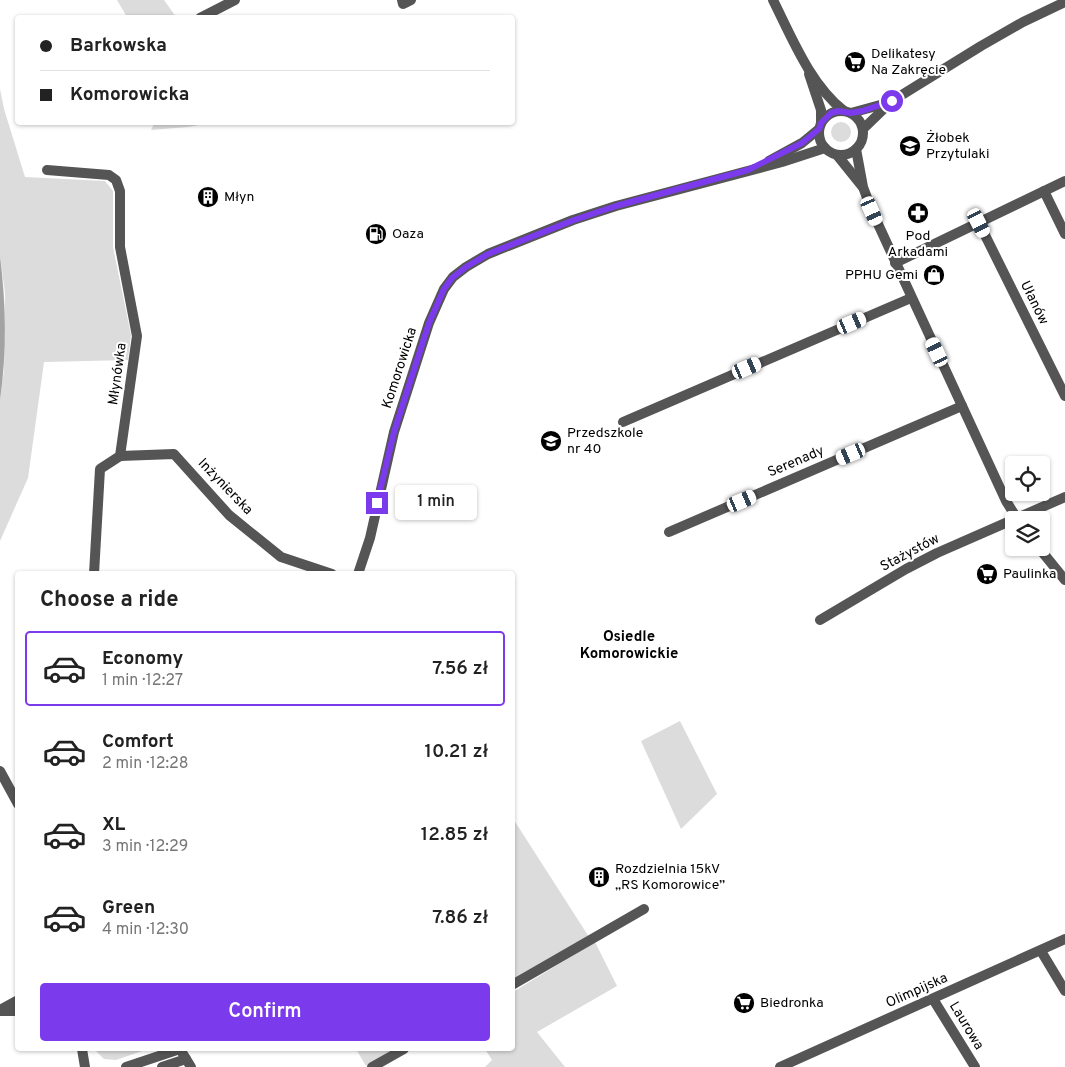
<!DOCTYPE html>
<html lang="en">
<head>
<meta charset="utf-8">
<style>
  body { margin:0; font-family:Overpass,sans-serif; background:#f6f6f6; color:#222; height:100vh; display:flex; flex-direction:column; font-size:19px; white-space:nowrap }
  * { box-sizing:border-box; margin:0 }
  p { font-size:16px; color:#767676 }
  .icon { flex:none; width:28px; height:28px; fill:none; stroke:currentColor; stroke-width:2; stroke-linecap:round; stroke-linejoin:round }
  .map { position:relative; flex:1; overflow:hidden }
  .details { position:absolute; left:15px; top:571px; width:500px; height:480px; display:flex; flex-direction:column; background:#fff; border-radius:5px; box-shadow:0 1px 4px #0004 }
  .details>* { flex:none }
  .banner { position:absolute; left:15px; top:15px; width:500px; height:110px; border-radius:5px; box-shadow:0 1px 4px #0004; display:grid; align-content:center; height:110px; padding:0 25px; background:#fff }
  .fabs { position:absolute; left:1005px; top:456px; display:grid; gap:10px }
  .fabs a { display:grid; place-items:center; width:45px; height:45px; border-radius:5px; background:#fff; box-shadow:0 1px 4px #0004; font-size:25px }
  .end { position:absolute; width:22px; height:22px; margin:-11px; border:6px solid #7c3aed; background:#fff; box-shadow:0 0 0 2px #fff }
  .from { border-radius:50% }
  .bubble { position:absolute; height:35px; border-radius:5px; background:#fff; box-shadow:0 1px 4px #0004; font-size:16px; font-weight:600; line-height:35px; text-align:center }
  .car { position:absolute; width:15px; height:30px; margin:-15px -8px; border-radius:6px; box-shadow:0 0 4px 1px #0007; background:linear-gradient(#fff 24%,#345 0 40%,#fff 0 76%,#345 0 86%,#fff 0) }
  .banner b { display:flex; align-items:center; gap:18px; height:48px; font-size:19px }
  .banner b+b { border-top:1px solid #e0e0e0 }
  .banner i { width:12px; height:12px; background:#222 }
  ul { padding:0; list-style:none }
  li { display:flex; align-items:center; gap:15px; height:75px; margin:0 10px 8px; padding:0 15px; border:2px solid transparent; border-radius:5px }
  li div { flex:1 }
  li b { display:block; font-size:19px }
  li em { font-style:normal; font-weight:600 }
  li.selected { border-color:#7c3aed }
  li>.icon { width:45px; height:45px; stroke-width:1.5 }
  h2 { padding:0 25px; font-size:22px; line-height:60px }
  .primary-button { display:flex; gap:10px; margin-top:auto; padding:10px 25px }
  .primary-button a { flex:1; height:58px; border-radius:5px; background:#7c3aed; color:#fff; font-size:20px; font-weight:600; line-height:58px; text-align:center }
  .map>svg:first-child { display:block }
  .green { fill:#dcdcdc }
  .water { fill:#a3a3a3 }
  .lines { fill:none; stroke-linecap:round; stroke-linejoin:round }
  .minor { stroke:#555; stroke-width:10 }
  .tertiary { stroke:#555; stroke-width:10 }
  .route { stroke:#7c3aed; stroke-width:6 }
  .labels { text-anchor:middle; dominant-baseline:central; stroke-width:4; stroke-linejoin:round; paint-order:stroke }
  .poi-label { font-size:14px; fill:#000; stroke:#fff; text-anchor:start }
  .street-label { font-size:14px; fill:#000; stroke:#fff }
  .neighbourhood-label { font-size:15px; font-weight:bold; fill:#000; stroke:#fff }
</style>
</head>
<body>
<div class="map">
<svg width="1065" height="1067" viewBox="0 0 1065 1067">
  <rect width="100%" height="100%" fill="#fff"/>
  <g class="green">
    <path d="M117,0h47l12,17h-49z"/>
    <path d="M0,89l4,20 21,68 80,4 8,10v56l18,88 -3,25 -84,2 -16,116 -28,63v-141l4,-30 1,-77 -5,-37z"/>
    <circle cx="841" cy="132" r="10"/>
    <path d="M155,122h56v1l-23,4 -37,3z"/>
    <path d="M680,721l37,73 -36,35 -40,-88z"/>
    <path d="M512,817l77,120 -77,44z"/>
    <path d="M595,942l22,44 -80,46 28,35h-80l7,-7 -7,-11h27l1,-57z"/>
    <path d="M94,1049h54l-32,11 -12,-1z"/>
    <path d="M356,1049h39l-29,17z"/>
  </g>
  <path class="water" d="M0,256c6,47 7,96 0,144z"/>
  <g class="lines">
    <g class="minor">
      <path d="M402,0l1,4 8,-4"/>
      <path d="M200,18l35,-18"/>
      <path d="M851,113l40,-11"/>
      <path d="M863,129l29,-28 89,-55 42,-24 42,-20"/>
      <path d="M47,170l62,5 7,5 4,11v56l17,89 -17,120 -20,13 -6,105"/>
      <path d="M1044,191l21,43"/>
      <path d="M979,223l86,173"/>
      <path d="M895,263l170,-82"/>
      <path d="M623,422l288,-124"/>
      <path d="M120,456l54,-2 55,61 52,42 51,17"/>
      <path d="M669,532l293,-126"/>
      <path d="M820,620l86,-51 31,-16 128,-56"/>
      <path d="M0,771l18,33"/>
      <path d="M1041,951l24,40"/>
      <path d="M512,985l132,-76"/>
      <path d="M933,999l42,68"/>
      <path d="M126,1067l54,-18 11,18"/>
      <path d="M162,1067l24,-8"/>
      <path d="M372,1067l32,-18"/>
      <path d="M780,1067l285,-128"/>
    </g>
    <g class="tertiary">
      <path d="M773,0c19,38 37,84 71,111"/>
      <path d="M809,74l12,36v13"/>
      <circle cx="841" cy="133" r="22"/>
      <path d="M856,149l7,38 9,24 134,290 12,19"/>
      <path d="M837,155l25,31"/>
      <path d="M769,161l33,-18 17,-14"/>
      <path d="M1039,548l26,32"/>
      <path d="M358,574l12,-36 24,-106 35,-109 15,-34 9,-12 13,-10 22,-13 85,-34 43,-14 166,-44 43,-14"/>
      <path d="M0,1010l18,-10"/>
      <path d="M1,1011h17"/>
      <path d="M82,1049l3,18"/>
    </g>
  </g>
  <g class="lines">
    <path class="route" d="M377,503l17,-71 35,-109 15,-34 8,-11 14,-11 22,-13 86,-34 42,-14 132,-36 54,-27 17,-14 2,-6 10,-10 7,-2 13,2 11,-2 30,-10"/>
  </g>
  <defs>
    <g id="supermarket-disc" transform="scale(1.125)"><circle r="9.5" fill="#000" stroke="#fff"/><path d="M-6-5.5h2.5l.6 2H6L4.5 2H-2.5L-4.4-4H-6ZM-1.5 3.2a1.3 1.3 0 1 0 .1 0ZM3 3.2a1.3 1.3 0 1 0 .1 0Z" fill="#fff"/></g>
    <g id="school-disc" transform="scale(1.125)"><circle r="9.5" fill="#000" stroke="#fff"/><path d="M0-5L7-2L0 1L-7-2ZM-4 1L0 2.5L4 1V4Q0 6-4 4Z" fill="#fff"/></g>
    <g id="building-disc" transform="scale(1.125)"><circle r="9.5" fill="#000" stroke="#fff"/><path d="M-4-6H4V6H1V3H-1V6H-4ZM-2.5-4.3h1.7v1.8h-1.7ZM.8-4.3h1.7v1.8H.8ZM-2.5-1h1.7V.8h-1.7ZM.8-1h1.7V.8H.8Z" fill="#fff"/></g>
    <g id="pharmacy-disc" transform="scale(1.125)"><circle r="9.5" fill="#000" stroke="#fff"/><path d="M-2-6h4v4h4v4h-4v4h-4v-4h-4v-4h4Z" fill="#fff"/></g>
    <g id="fuel-disc" transform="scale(1.125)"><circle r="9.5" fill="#000" stroke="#fff"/><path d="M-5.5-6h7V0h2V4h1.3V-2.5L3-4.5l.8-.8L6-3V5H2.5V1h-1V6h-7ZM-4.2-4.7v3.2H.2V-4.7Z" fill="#fff"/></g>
    <g id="shop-disc" transform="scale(1.125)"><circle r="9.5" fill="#000" stroke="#fff"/><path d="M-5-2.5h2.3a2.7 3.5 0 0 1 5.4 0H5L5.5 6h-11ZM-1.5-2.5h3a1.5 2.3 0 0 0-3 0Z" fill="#fff"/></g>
  </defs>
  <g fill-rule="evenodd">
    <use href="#supermarket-disc" x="855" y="62"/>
    <use href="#school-disc" x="910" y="146"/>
    <use href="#building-disc" x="208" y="197"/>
    <use href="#pharmacy-disc" x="918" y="213"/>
    <use href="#fuel-disc" x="376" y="234"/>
    <use href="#shop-disc" x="934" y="275"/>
    <use href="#school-disc" x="551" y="441"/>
    <use href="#supermarket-disc" x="987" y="574"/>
    <use href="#building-disc" x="599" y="877"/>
    <use href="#supermarket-disc" x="744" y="1003"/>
  </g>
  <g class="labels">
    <g class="poi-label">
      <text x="871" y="54">Delikatesy<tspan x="871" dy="16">Na Zakręcie</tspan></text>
      <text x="926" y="138">Żłobek<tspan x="926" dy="16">Przytulaki</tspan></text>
      <text x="224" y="197">Młyn</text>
      <text x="392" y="234">Oaza</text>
      <text x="918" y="236" text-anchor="middle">Pod<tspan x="918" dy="16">Arkadami</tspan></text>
      <text x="918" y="275" text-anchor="end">PPHU Gemi</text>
      <text x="567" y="433">Przedszkole<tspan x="567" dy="16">nr 40</tspan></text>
      <text x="1003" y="574">Paulinka</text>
      <text x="615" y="869">Rozdzielnia 15kV<tspan x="615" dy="16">„RS Komorowice”</tspan></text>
      <text x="760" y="1003">Biedronka</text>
    </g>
    <g class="street-label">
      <text transform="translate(1034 303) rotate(64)">Ułanów</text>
      <text transform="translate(400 368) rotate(-72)">Komorowicka</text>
      <text transform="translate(118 374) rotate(-82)">Młynówka</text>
      <text transform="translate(796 462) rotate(-23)">Serenady</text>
      <text transform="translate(225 487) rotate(46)">Inżynierska</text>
      <text transform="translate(910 553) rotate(-28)">Stażystów</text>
      <text transform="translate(917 991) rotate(-24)">Olimpijska</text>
      <text transform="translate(966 1026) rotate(59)">Laurowa</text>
    </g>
    <g class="neighbourhood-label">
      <text x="629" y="637">Osiedle<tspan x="629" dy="17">Komorowickie</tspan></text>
    </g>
  </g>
</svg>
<div class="fabs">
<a><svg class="icon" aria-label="locate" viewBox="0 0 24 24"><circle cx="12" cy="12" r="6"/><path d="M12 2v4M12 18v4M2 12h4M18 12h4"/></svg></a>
<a><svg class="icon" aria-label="layers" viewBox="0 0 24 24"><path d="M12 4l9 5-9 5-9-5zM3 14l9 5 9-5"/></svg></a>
</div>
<i class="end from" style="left:892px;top:101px"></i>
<i class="end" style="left:377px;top:503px"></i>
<div class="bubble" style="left:395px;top:485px;width:82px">1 min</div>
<i class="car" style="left:872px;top:211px;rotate:156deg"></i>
<i class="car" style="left:979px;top:223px;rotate:153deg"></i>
<i class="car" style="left:852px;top:323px;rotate:67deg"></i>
<i class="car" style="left:937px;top:352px;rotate:335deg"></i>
<i class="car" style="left:747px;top:368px;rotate:67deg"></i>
<i class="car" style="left:851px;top:454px;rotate:247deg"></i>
<i class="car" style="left:742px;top:501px;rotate:67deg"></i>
<div class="banner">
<b><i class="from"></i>Barkowska</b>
<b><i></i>Komorowicka</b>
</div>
<section class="details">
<h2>Choose a ride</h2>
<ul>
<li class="selected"><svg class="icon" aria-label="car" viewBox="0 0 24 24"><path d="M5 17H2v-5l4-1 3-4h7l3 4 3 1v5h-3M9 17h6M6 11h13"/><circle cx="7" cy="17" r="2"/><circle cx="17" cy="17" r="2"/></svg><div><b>Economy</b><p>1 min · 12:27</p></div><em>7.56 zł</em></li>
<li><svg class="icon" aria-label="car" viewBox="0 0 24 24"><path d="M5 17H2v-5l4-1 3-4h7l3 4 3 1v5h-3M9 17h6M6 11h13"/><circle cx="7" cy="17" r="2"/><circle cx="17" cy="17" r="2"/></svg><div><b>Comfort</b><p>2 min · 12:28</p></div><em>10.21 zł</em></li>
<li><svg class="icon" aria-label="car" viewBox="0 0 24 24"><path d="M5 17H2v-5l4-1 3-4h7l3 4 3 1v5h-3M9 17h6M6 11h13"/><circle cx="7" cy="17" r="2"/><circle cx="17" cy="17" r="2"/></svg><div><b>XL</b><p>3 min · 12:29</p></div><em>12.85 zł</em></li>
<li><svg class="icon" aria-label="car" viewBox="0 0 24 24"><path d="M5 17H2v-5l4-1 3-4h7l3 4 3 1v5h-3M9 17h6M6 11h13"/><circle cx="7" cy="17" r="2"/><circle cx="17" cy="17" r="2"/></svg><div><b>Green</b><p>4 min · 12:30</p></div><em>7.86 zł</em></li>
</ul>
<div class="primary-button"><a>Confirm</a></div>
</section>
</div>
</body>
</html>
